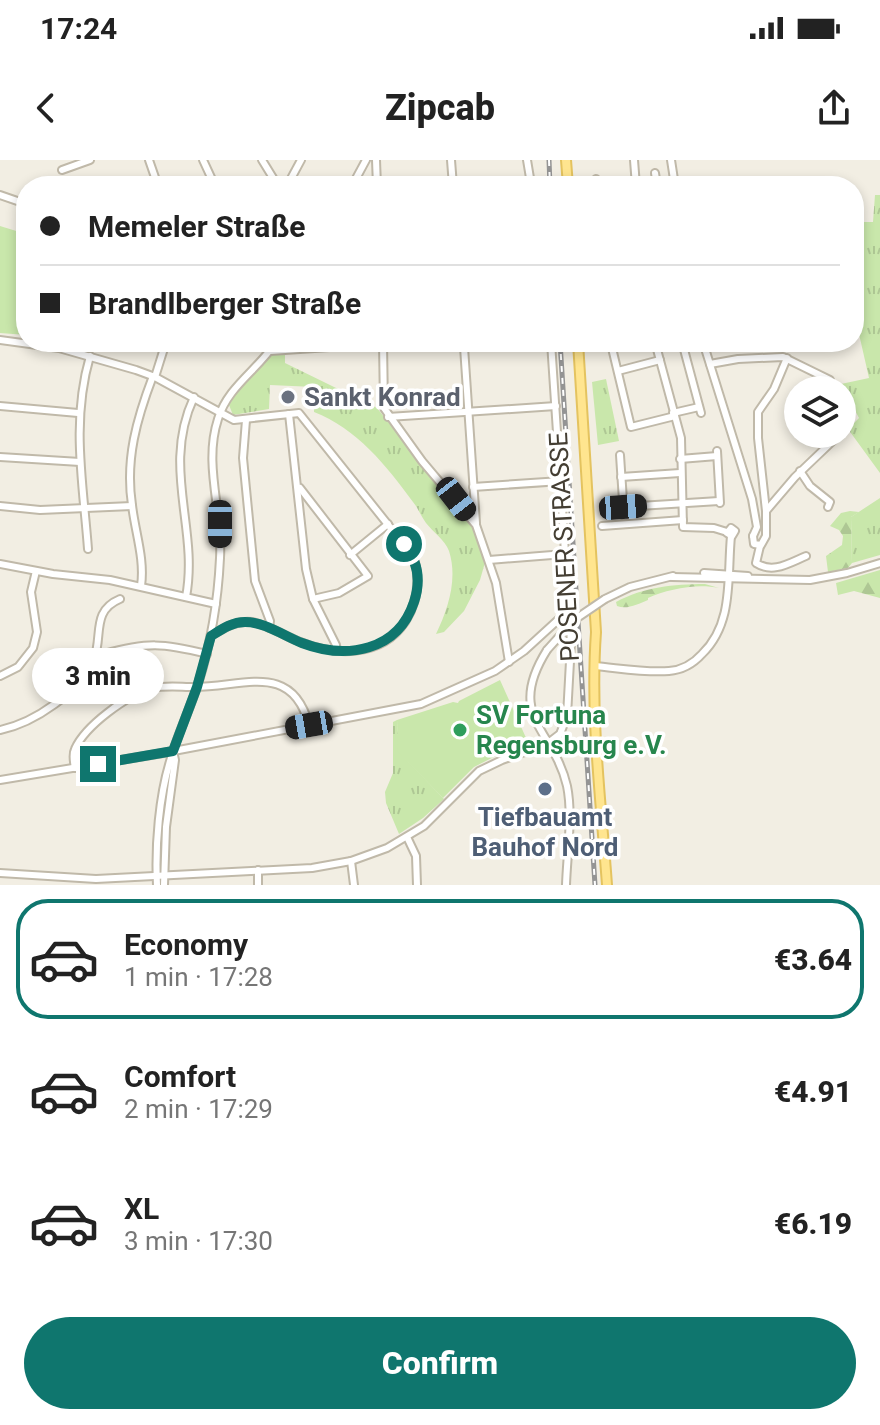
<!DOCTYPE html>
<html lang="en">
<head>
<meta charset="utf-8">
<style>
  body { margin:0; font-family:Roboto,sans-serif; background:#f6f6f6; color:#222; height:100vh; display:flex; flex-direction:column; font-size:30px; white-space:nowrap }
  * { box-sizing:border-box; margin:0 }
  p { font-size:26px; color:#767676 }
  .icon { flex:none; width:44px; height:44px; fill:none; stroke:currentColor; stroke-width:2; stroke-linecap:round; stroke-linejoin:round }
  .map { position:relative; height:725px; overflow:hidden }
  .details { display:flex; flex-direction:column; background:#fff; flex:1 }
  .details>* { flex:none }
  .hud { position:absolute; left:16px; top:16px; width:848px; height:176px; border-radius:32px; box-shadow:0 4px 12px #0003; display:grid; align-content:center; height:176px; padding:0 24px; background:#fff }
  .fabs { position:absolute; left:784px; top:216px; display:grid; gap:16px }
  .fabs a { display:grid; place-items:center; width:72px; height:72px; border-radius:50%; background:#fff; box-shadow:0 4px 12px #0003; font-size:40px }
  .end { position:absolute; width:36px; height:36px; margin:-18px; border:10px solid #0f766e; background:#fff; box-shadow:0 0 0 4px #fff }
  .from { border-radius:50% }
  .bubble { position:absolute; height:56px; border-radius:28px; background:#fff; box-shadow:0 4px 12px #0003; font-size:26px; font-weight:800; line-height:56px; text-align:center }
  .car { position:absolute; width:24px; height:48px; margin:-24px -12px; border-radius:10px; box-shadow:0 0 6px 2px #0007; background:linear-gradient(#222 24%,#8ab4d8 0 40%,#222 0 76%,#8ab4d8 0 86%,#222 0) }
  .hud b { display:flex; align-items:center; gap:28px; height:76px; font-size:30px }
  .hud b+b { border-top:2px solid #e0e0e0 }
  .hud i { width:20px; height:20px; background:#222 }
  ul { padding:14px 0 0; list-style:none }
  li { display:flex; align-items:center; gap:24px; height:120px; margin:0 16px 12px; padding:0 8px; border:4px solid transparent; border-radius:32px }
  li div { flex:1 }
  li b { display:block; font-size:30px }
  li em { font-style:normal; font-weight:800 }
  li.selected { border-color:#0f766e }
  li>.icon { width:72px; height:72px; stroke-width:1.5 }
  .cta { display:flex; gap:16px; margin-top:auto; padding:16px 24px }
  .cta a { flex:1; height:92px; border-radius:48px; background:#0f766e; color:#fff; font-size:32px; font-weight:800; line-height:92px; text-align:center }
  .status { display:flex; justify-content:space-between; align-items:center; height:56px; padding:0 40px; background:#fff; direction:ltr }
  .status svg { height:22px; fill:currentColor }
  header { display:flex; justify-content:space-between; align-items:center; height:104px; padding:0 24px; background:#fff; font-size:36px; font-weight:800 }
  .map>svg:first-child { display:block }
  .grass { fill:url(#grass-tufts) }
  .forest { fill:url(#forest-firs) }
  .pitch { fill:#c9e7ab }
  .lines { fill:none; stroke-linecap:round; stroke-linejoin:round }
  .minor-casing { stroke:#c0b9a9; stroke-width:10 }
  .major-casing { stroke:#e4c35f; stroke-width:12 }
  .minor { stroke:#fff; stroke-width:6 }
  .major { stroke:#ffe58f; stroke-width:8 }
  .rail-casing { stroke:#949494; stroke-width:5 }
  .rail { stroke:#fff; stroke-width:2; stroke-dasharray:6; stroke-linecap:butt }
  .minor-bridge-casing { stroke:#c0b9a9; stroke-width:10; stroke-linecap:butt }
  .minor-bridge { stroke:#fff; stroke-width:6 }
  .route { stroke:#0f766e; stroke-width:10 }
  .worship-dot { fill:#6b7280; stroke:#fff; stroke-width:3 }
  .leisure-dot { fill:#2e9e5b; stroke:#fff; stroke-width:3 }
  .service-dot { fill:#5c6f8a; stroke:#fff; stroke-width:3 }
  .labels { text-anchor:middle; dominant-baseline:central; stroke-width:7; stroke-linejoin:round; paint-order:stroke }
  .worship-label { font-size:26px; font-weight:bold; fill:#5b616d; stroke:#fff; text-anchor:start }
  .street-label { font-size:26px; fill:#443e33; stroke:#fff }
  .leisure-label { font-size:26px; font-weight:bold; fill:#27864d; stroke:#fff; text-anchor:start }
  .service-label { font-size:26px; font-weight:bold; fill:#4e5e75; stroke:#fff }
</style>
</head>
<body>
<div class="status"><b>17:24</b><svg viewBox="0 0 49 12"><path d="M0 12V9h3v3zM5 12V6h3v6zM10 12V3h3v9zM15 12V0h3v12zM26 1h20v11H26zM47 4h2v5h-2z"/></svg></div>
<header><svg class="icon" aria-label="back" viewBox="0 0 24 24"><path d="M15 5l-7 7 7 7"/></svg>Zipcab<svg class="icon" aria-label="share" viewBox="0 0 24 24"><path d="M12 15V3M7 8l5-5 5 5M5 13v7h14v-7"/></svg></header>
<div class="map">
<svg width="880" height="725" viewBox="0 0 880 725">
  <defs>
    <pattern id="grass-tufts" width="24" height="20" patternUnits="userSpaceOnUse" patternTransform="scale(2)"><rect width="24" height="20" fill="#c9e7ab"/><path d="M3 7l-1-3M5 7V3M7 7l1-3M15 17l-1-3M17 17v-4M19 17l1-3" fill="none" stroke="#aec794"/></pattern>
    <pattern id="forest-firs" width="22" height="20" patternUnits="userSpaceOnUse" patternTransform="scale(2)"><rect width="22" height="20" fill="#c9e7ab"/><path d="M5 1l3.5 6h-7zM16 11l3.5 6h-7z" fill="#aec794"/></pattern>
  </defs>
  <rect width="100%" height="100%" fill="#f2eee3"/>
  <g class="grass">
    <path d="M875,35h5v278l-32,-44 11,-11 -18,-34 28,-6 -15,-66 4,-31 -4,-7v-41l5,-2v-9h14z"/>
    <path d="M285,193v10l92,45 98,122 11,29 -6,21 -16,31 -20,21 -8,2c12,-25 22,-55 13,-83 -4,-11 -16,-19 -23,-28 -5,-7 -8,-15 -13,-21 -26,-36 -57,-74 -99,-90v-25l-44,-2 -1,24 -36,6 -4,-10 14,-22 30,-29z"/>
    <path d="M606,219l13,62 -21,4 -6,-63z"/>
    <path d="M880,338v57l-28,8 -1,-46z"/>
    <path d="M397,560l2,32 45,47 -21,19 -24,16 -13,-31 -1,-11 8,-19v-51z"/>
  </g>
  <g class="forest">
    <path d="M850,351l9,1 -8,5 1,46 -4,5 -20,4 -2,-16 16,-11 1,-9 -4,-6 -9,-4 11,-13z"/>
    <path d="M880,410v28l-26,-7 -16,4 -2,-12z"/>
    <path d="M705,424l14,4c-22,-5 -51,1 -71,10v2c-10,4 -21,10 -31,6l-1,-4c28,-15 57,-18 89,-18z"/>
  </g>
  <g class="pitch">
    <path d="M0,66l26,8v101l-26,-2z"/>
    <path d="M500,520l27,60 -53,27 -31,31 -45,-46 -1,-32 56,-18 5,1 1,-2z"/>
  </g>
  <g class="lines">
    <g class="minor-casing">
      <g id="minor">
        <path d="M149,0l9,26"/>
        <path d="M203,0l12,26"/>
        <path d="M262,0l16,26"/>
        <path d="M376,0l1,26"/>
        <path d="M451,0l2,26"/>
        <path d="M527,0l4,24"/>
        <path d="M634,0l2,26"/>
        <path d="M671,0l4,26"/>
        <path d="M62,10l28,-10"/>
        <path d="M655,13l2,13"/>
        <path d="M596,19l1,7"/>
        <path d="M636,23l20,-2"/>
        <path d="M287,26l14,-26"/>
        <path d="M352,26l14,-26"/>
        <path d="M490,26l41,-3"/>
        <path d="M0,35l26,9"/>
        <path d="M0,180l59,8 77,22 19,7 79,43 65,-7 114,143c8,23 5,45 -8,66 -24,36 -71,34 -107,19 -15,-6 -30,-16 -46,-19 -16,-2 -28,6 -41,14"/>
        <path d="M383,182l1,66 38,53 54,64 20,58 13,79"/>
        <path d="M655,182l26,96 2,89 31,1 13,4"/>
        <path d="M682,182l19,71"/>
        <path d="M703,182l49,157 5,28 -4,9"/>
        <path d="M464,187l12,176"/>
        <path d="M612,188l19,79 44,-11"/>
        <path d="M656,188l23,-6"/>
        <path d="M270,191l134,-9"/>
        <path d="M710,204l28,-5 45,-2 47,23"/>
        <path d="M618,211l42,-11"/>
        <path d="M155,217l11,-35"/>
        <path d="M0,246l78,7"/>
        <path d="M673,253l26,-6"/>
        <path d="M289,254l17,155 7,30 23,46v6"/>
        <path d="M388,257l168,-11"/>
        <path d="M246,260l-3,38 12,123 15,40 -1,7"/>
        <path d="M717,291l3,52"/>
        <path d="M620,295l4,61"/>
        <path d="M0,297l80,5"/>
        <path d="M680,299l37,-3"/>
        <path d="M800,311l10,15 20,16 -2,5"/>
        <path d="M621,317l59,-4"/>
        <path d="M473,327l88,-6"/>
        <path d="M300,328l68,88 -29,17 -26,6"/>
        <path d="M0,346l40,4 92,-4"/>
        <path d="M623,347l96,-6"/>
        <path d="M766,351l-8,-73v-26l16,-23 13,-31"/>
        <path d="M602,366l81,-6"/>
        <path d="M731,368l4,3 -3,5 -5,-3z"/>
        <path d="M753,376l1,8 7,1 5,-9v-25l29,-34 45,-43"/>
        <path d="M760,386l-4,17c17,11 33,0 50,-7"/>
        <path d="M88,389c-5,-67 -17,-127 2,-193"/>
        <path d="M350,395l38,-31"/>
        <path d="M489,400l76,-6"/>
        <path d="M0,404l53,10 57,6 106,24"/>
        <path d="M704,413l44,3"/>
        <path d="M672,417l138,3 37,-7 33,-10"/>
        <path d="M141,426c4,-27 -6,-54 -9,-81 -7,-46 5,-87 21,-129"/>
        <path d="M186,437c13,-69 -25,-129 8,-200"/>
        <path d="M605,439l25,-12 43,-11"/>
        <path d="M547,490c-42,67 7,79 20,136 6,29 0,69 -1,99"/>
        <path d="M96,493l8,1c43,-12 59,-11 103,0"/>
        <path d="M594,506c24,2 51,7 75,5 13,-1 24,-7 33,-17 32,-31 25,-76 29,-118"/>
        <path d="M0,516l18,-9 15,-19 4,-16 -6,-40 5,-21"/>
        <path d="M0,570c34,-7 80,-38 94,-71 9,-23 -3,-48 26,-60"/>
        <path d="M75,608c-1,-6 -3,-13 0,-19 10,-23 52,-54 77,-61 15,-3 28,-1 43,-1 48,0 97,-26 114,38"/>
        <path d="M0,620l163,-27 258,-49 74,-33 29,-20 35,-32 10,-5"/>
        <path d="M407,677l9,19 1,29"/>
        <path d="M351,701l3,24"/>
        <path d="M0,713l96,6 216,-11 39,-7 36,-13 37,-22 55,-55 23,-11 45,-16 13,-10 7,-18 4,-73 -20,-301"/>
        <path d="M157,725c-2,-39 2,-90 14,-127 7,-25 19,-49 27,-74 13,-41 20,-83 22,-126 3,-47 -17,-93 -2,-139 10,-33 40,-49 58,-77"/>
        <path d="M164,725l2,-58 9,-67 -2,-9"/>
        <path d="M258,725v-15"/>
      </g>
    </g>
    <g class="major-casing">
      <g id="major">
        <path d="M566,0l2,26"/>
        <path d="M578,182l18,290c-6,84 5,169 11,253"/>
      </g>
    </g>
    <use href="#minor" class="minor"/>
    <use href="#major" class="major"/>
    <g class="rail-casing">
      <g id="rail">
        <path d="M549,0l1,26"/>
        <path d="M560,182l35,543"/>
      </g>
    </g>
    <use href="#rail" class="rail"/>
    <g class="minor-bridge-casing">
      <path id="minor-bridge" d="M547,490l27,-30 31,-21"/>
    </g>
    <use href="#minor-bridge" class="minor-bridge"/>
  </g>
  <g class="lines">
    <path class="route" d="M98,604l75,-13 24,-64 14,-51c11,-7 21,-14 34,-14 20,0 39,14 57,21 45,17 96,8 112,-41 7,-21 4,-41 -10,-58"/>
  </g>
  <circle class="worship-dot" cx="288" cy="237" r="8"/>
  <circle class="leisure-dot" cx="460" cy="570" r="8"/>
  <circle class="service-dot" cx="545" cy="629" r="8"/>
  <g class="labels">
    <g class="worship-label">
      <text x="304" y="237">Sankt Konrad</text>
    </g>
    <g class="street-label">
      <text transform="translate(564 387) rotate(-93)">POSENER STRASSE</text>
    </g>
    <g class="leisure-label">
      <text x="476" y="555">SV Fortuna<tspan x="476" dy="30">Regensburg e.V.</tspan></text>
    </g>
    <g class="service-label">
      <text x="545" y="657">Tiefbauamt<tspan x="545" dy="30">Bauhof Nord</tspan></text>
    </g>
  </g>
</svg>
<div class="fabs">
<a><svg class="icon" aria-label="layers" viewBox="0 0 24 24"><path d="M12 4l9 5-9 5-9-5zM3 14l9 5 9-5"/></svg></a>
</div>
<i class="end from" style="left:404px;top:384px"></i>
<i class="end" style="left:98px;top:604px"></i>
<div class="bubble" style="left:32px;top:488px;width:132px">3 min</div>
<i class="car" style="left:456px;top:339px;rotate:142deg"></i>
<i class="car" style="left:623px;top:347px;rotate:86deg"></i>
<i class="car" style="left:220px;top:364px;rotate:180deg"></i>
<i class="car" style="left:309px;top:565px;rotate:260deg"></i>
<div class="hud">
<b><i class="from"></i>Memeler Straße</b>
<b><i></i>Brandlberger Straße</b>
</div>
</div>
<section class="details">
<ul>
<li class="selected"><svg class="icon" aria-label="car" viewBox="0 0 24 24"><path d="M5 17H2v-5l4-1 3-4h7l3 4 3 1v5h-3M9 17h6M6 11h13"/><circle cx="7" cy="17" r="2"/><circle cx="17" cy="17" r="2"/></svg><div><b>Economy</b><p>1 min · 17:28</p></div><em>€3.64</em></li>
<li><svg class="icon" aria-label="car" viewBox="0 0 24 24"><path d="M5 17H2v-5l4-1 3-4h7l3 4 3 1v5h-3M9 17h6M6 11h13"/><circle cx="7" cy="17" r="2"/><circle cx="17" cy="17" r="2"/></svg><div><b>Comfort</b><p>2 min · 17:29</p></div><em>€4.91</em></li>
<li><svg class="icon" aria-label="car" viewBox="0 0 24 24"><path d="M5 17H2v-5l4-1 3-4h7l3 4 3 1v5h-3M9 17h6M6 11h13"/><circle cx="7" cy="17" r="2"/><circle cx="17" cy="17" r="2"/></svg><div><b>XL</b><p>3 min · 17:30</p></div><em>€6.19</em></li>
</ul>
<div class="cta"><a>Confirm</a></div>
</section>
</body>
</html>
